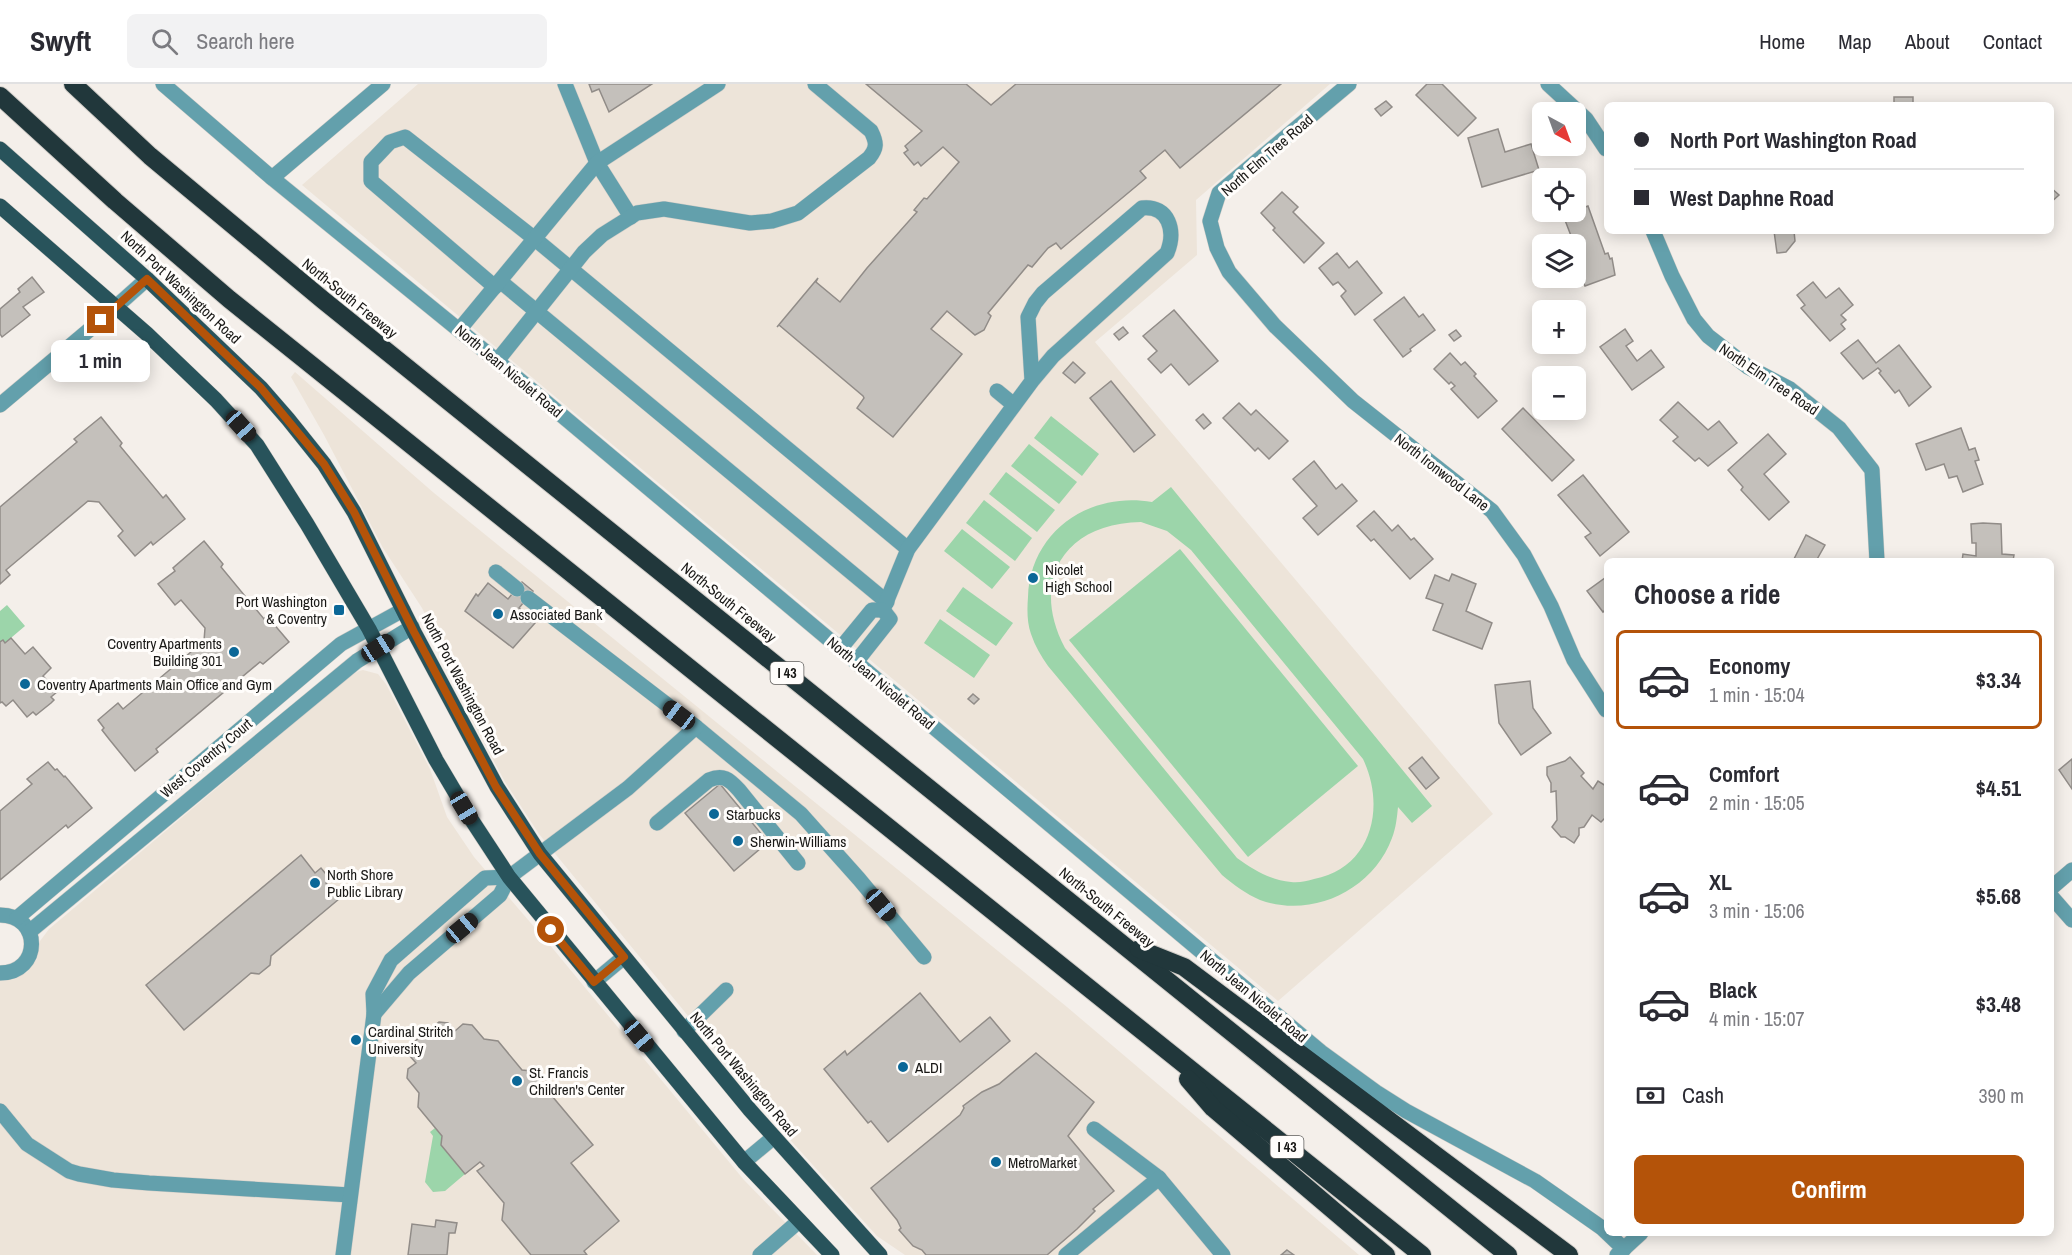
<!DOCTYPE html>
<html lang="en">
<head>
<meta charset="utf-8">
<style>
  body { margin:0; font-family:"Archivo Narrow",sans-serif; background:#f2f2f3; color:#2b2b33; height:100vh; display:flex; flex-direction:column; font-size:22px; white-space:nowrap }
  * { box-sizing:border-box; margin:0 }
  p { font-size:20px; color:#7c7c81 }
  .icon { flex:none; width:33px; height:33px; fill:none; stroke:currentColor; stroke-width:2; stroke-linecap:round; stroke-linejoin:round }
  .map { position:relative; flex:1; overflow:hidden }
  .details { position:absolute; left:1604px; top:474px; width:450px; height:678px; display:flex; flex-direction:column; background:#fff; border-radius:9px; box-shadow:0 3px 15px #0003 }
  .details>* { flex:none }
  .top-card { position:absolute; left:1604px; top:18px; width:450px; height:132px; border-radius:9px; box-shadow:0 3px 15px #0003; display:grid; align-content:center; height:132px; padding:0 30px; background:#fff }
  .needle { width:39px; rotate:139deg }
  .fabs { position:absolute; left:1532px; top:18px; display:grid; gap:12px }
  .fabs a { display:grid; place-items:center; width:54px; height:54px; border-radius:9px; background:#fff; box-shadow:0 3px 15px #0003; font-size:30px }
  .end { position:absolute; width:27px; height:27px; margin:-14px; border:8px solid #b45309; background:#fff; box-shadow:0 0 0 3px #fff }
  .from { border-radius:50% }
  .bubble { position:absolute; height:42px; border-radius:9px; background:#fff; box-shadow:0 3px 15px #0003; font-size:20px; font-weight:700; line-height:42px; text-align:center }
  .car { position:absolute; width:18px; height:36px; margin:-18px -9px; border-radius:8px; box-shadow:0 0 4px 2px #0007; background:linear-gradient(#222 24%,#8ab4d8 0 40%,#222 0 76%,#8ab4d8 0 86%,#222 0) }
  .top-card b { display:flex; align-items:center; gap:21px; height:57px; font-size:22px }
  .top-card b+b { border-top:2px solid #e1e1e2 }
  .top-card i { width:15px; height:15px; background:#2b2b33 }
  ul { padding:0; list-style:none }
  li { display:flex; align-items:center; gap:18px; height:99px; margin:0 12px 9px; padding:0 18px; border:3px solid transparent; border-radius:9px }
  li div { flex:1 }
  li b { display:block; font-size:22px }
  li em { font-style:normal; font-weight:700 }
  li.current { border-color:#b45309 }
  li>.icon { width:54px; height:54px; stroke-width:1.5 }
  h2 { padding:0 30px; font-size:27px; line-height:72px }
  .pay { display:flex; align-items:center; gap:15px; height:66px; padding:0 30px; font-size:22px }
  .pay p { margin-inline-start:auto }
  .button { display:flex; gap:12px; margin-top:auto; padding:12px 30px }
  .button a { flex:1; height:69px; border-radius:9px; background:#b45309; color:#fff; font-size:24px; font-weight:700; line-height:69px; text-align:center }
  header { display:flex; align-items:center; gap:36px; box-sizing:border-box; height:84px; padding:0 30px; background:#fff; border-bottom:2px solid #e1e1e2 }
  header strong { font-size:28px }
  nav { display:flex; gap:33px; margin-inline-start:auto; font-size:21px }
  .search { width:420px; height:54px; background:#f2f2f3; display:flex; align-items:center; gap:15px; box-sizing:border-box; padding:0 21px; border-radius:9px; color:#7c7c81; font-size:22px }
  .map>svg:first-child { display:block }
  .built { fill:#ede4d9 }
  .green { fill:#9cd5aa; fill-rule:evenodd }
  .building { fill:#c4c0bb; stroke:#918c88; stroke-width:1.5 }
  .lines { fill:none; stroke-linecap:round; stroke-linejoin:round }
  .minor-casing { stroke:#d1cdc8; stroke-width:16 }
  .major-casing { stroke:#d1cdc8; stroke-width:16 }
  .highway-casing { stroke:#d1cdc8; stroke-width:20 }
  .minor { stroke:#63a0ac; stroke-width:15 }
  .major { stroke:#28535b; stroke-width:15 }
  .highway { stroke:#21373b; stroke-width:18 }
  .route { stroke:#b45309; stroke-width:8 }
  .poi-dot { fill:#0b6797; stroke:#fffdfb; stroke-width:2 }
  .labels { text-anchor:middle; dominant-baseline:central; stroke-width:6; stroke-linejoin:round; paint-order:stroke }
  .shield { fill:#fffdfb; stroke:#5e5d5b; stroke-width:1.5 }
  .shield-label { font-size:14px; font-weight:bold; fill:#191816 }
  .street-label { font-size:15px; fill:#191816; stroke:#fffdfb }
  .poi-label { font-size:15px; fill:#191816; stroke:#fffdfb; text-anchor:start }
</style>
</head>
<body>
<header>
<strong>Swyft</strong>
<div class="search"><svg class="icon" aria-label="search" viewBox="0 0 24 24"><circle cx="10" cy="10" r="6"/><path d="M15 15l6 6"/></svg>Search here</div>
<nav><a>Home</a><a>Map</a><a>About</a><a>Contact</a></nav>
</header>
<div class="map">
<svg width="2072" height="1171" viewBox="0 0 2072 1171">
  <rect width="100%" height="100%" fill="#f4efea"/>
  <g class="built">
    <path d="M418,0h912l-134,116 1,55 -102,87 398,472 -215,187 -976,-816z"/>
    <path d="M295,288l139,121 633,514 292,248h-454l-28,-19 -93,-103 -245,-299 -34,-52 -38,-71 -9,-33 -36,-70 -39,-60 -59,-113 -33,-58z"/>
    <path d="M363,586l15,4 8,10 44,85 17,48 27,40 80,93 190,230 73,75h-817v-274l15,-2 12,-7 10,-13 3,-18 9,-12 300,-252 10,-6z"/>
  </g>
  <g class="green">
    <path d="M1051,332l48,38 -17,22 -48,-38z"/>
    <path d="M1029,360l48,38 -18,22 -48,-38z"/>
    <path d="M1006,388l49,38 -18,22 -48,-38z"/>
    <path d="M1171,403l261,319 -20,17 -14,-16c-1,10 -2,21 -6,31 -19,52 -80,81 -132,62 -14,-6 -26,-15 -38,-25l-174,-209c-7,-10 -13,-20 -17,-32 -4,-11 -4,-25 -3,-37 2,-65 61,-106 124,-95zM1141,438l26,9 24,19 172,209c23,48 9,109 -49,120 -7,2 -15,4 -23,3 -21,-2 -37,-12 -54,-24l-172,-210c-36,-68 0,-125 76,-126z"/>
    <path d="M984,416l48,38 -17,23 -49,-38z"/>
    <path d="M962,445l48,38 -18,22 -48,-38z"/>
    <path d="M1180,465l178,217 -110,91 -179,-217z"/>
    <path d="M963,503l50,36 -17,23 -50,-35z"/>
    <path d="M7,521l18,21 -20,17 -2,-3 -3,2v-31z"/>
    <path d="M940,535l50,36 -16,23 -50,-35z"/>
    <path d="M435,1044l7,8 -1,9 24,29 -20,17 -12,1 -8,-10 8,-46 -3,-4z"/>
  </g>
  <g class="building">
    <path d="M589,0h63l-43,28 -10,-23 -7,3z"/>
    <path d="M866,0h100l25,21 25,-21h265l-101,84 -15,-18 -25,21 6,7 -85,71 -5,-6 -8,5 -16,19 -4,-2 -40,48 3,3 -7,14 -9,5 -28,-24 -16,18 31,25 -69,83 -36,-29 7,-10 -1,-2 -84,-71 -2,2 41,-49 -2,4 24,20 27,-34 50,-56 -3,-2 10,-12 3,1 32,-37 -16,-15 -22,19 -3,-4 -4,3 -10,-12 4,-3 -3,-4 17,-15z"/>
    <path d="M1427,0h15l34,34 -18,18 -42,-41z"/>
    <rect x="1894" y="13" width="19" height="8"/>
    <path d="M1386,17l6,6 -11,9 -6,-7z"/>
    <path d="M1498,45l7,23 26,-8 8,26 -57,17 -14,-49z"/>
    <path d="M2050,103l9,8 -9,8z"/>
    <path d="M1282,108l16,15 -5,5 31,31 -20,20 -31,-33 2,-2 -14,-15z"/>
    <path d="M1588,122l17,48 3,-1 2,6 2,-1 3,17 -30,11 -8,-21 2,-1 -4,-11v-9h-3l-1,-2 2,-1 -10,-26z"/>
    <path d="M1774,147h20l1,10 -9,11 -9,1z"/>
    <path d="M1337,169l12,15 8,-7 25,32 -27,22 -14,-19 5,-5 -8,-9 -5,3 -14,-17z"/>
    <path d="M32,193l12,15 -21,15 7,8 -28,22 -2,-3v-25l20,-17 -2,-3z"/>
    <path d="M1813,198l13,16 13,-10 14,17 -12,10 5,5 -5,4 4,5 -15,12 -29,-33 4,-3 -8,-10z"/>
    <path d="M1404,213l15,20 4,-3 12,16 -25,19 1,2 -8,6 -29,-37z"/>
    <path d="M1174,226l44,51 -29,24 -18,-21 -10,9 -13,-14 9,-8 -14,-15z"/>
    <path d="M1123,243l5,6 -9,7 -5,-6z"/>
    <path d="M1625,245l8,12 -7,5 11,15 14,-11 13,17 -32,23 -32,-43z"/>
    <path d="M1456,246l5,6 -7,5 -5,-6z"/>
    <path d="M1858,256l18,23 23,-18 32,42 -22,19 -10,-16 -4,3 -16,-20 2,-2 -3,-3 -15,11 -22,-26z"/>
    <path d="M1450,269l11,12 4,-3 11,12 -2,2 23,25 -19,17 -27,-29 4,-3 -4,-4 -2,2 -15,-15z"/>
    <path d="M1073,278l12,11 -10,10 -12,-10z"/>
    <path d="M1111,297l44,54 -21,17 -44,-54z"/>
    <path d="M1678,318l30,28 11,-9 18,22 -29,23 -9,-8 -4,3 -22,-20 5,-4 -18,-17z"/>
    <path d="M1239,319l12,12 5,-5 32,31 -19,18 -11,-11 -3,3 -32,-33z"/>
    <path d="M1523,324l51,52 -22,21 -50,-52z"/>
    <path d="M1203,330l8,9 -7,6 -8,-9z"/>
    <path d="M101,333l21,26 -2,3 43,52 3,-3 19,24 -32,26 -2,-3 -16,14 -17,-20 5,-5 -24,-29 -11,-1 -82,69 4,5 -10,9v-77l77,-65 -3,-3z"/>
    <path d="M1961,344l8,22 6,-2 4,12 -4,1 8,23 -20,8 -6,-16 -8,2 -5,-14 -18,6 -10,-26z"/>
    <path d="M1768,350l18,20 -22,20 25,28 -20,18 -28,-30 2,-3 -15,-17z"/>
    <path d="M1314,377l22,28 6,-5 15,17 -39,34 -15,-17 14,-12 -24,-27z"/>
    <path d="M1583,391l46,57 -29,24 -15,-19 6,-4 -33,-38z"/>
    <path d="M1374,427l18,20 6,-6 13,15 3,-2 19,21 -23,20 -36,-40 -3,2 -14,-15z"/>
    <path d="M1983,439l18,1 1,30 12,1 -1,6h-51l1,-7 13,2v-13h-4l-1,-19z"/>
    <path d="M1806,451l19,10 -9,16h-23z"/>
    <path d="M204,457l19,23 -2,3 43,52 3,-3 22,26 -26,22 -3,-2 -104,87 2,3 -23,19 -26,-32 -7,-9 2,-2 -6,-8 20,-17 5,6 81,-68 1,-13 -24,-28 -6,5 -17,-21 17,-13 -2,-3z"/>
    <path d="M1452,490l24,10 -10,27 26,12 -10,26 -49,-19 10,-26 -17,-6 9,-23 14,6z"/>
    <path d="M1605,494l1,3v28l-3,3 -16,-21z"/>
    <path d="M522,498l11,9 -14,17 16,15 -22,25 -48,-37 11,-17 2,2 10,-13 20,16z"/>
    <path d="M11,554l14,16 8,-7 18,21 -8,8 14,16 -6,5 3,3 -3,3 -15,12 -3,-3 -6,5 -14,-17 -7,6 -4,-4 -2,1v-61l3,-2 2,3z"/>
    <path d="M1530,597l3,27 18,25 -30,22 -22,-32 -4,-38z"/>
    <path d="M973,610l6,5 -5,5 -6,-5z"/>
    <path d="M1422,673l17,21 -13,11 -17,-21z"/>
    <path d="M1570,673l14,16 -3,3 12,13 5,-8 8,5v31l-5,5 -9,-7 -8,12 -5,1v7l-5,8 -9,-6h-4l-9,-10 5,-7 -1,-29 -5,1v-9l-4,-8v-8l18,-6z"/>
    <path d="M2072,675v30l-13,-19z"/>
    <path d="M48,678l7,8 2,-1 7,8 1,-1 27,32 -24,20 -2,-3 -66,55v-69l32,-27 -5,-5z"/>
    <path d="M720,700l48,58 -34,29 -49,-58z"/>
    <path d="M301,771l14,18 6,-5 9,11 -4,4 13,16 -68,57 -1,9 -11,9 -8,-1 -67,57 -38,-45z"/>
    <path d="M920,909l40,49 30,-25 20,24 -122,101 -17,-21 -3,2 -44,-54 21,-18 2,4z"/>
    <path d="M439,938l9,1 7,8 8,-7 9,1 12,14 14,2 24,29 9,1 62,74 -22,18 48,58 -35,30 3,4h-56l-29,-35 2,-17 -27,-32 7,-5 -4,-4 -15,12 -24,-29 1,-9 -24,-29 1,-14 -12,-15 1,-9 8,-6 -7,-8 1,-10z"/>
    <path d="M1036,969l58,49 -26,34 46,55 -21,18 2,2 -18,18 -30,26h-121l-4,-5 -9,-4 -14,-16 2,-2 -4,-8 -26,-32 89,-73 4,-7 -1,-2 19,-14 17,-8z"/>
    <path d="M436,1136l21,3 -2,10h-6l-2,22h-39l4,-31 23,3z"/>
    <path d="M1287,1166l7,5h-13z"/>
  </g>
  <g class="lines">
    <g class="minor-casing">
      <g id="minor">
        <path d="M163,0l109,94 225,183 824,691 55,40 30,19 129,70 67,47 22,21"/>
        <path d="M565,0l32,79 34,54"/>
        <path d="M1349,0l-130,109 -9,28 7,27 12,24 46,54 78,75 139,110 32,44 27,51 23,54 32,50"/>
        <path d="M1548,0l38,35 20,30"/>
        <path d="M272,94l111,-94"/>
        <path d="M1653,147l19,45 22,43 14,17 40,31 42,22 49,39 33,42 5,91"/>
        <path d="M500,197l387,321"/>
        <path d="M495,203l-124,-106v-19l19,-20 15,-5 130,102 373,310"/>
        <path d="M459,246l138,-167 121,-79"/>
        <path d="M497,277l87,-109 18,-17 35,-22 27,-4 86,14 22,-2 26,-8 71,-55c8,-10 8,-15 2,-27l-56,-47"/>
        <path d="M997,307l17,14"/>
        <path d="M0,321l101,-85 46,-41"/>
        <path d="M496,488l21,17"/>
        <path d="M528,514l168,129 105,87 58,65 65,78"/>
        <path d="M883,526l25,-61 124,-168 21,-25 114,-103c9,-22 2,-48 -25,-45l-99,85 -8,10 -7,14 4,64"/>
        <path d="M840,565l32,-39h11l7,9 -34,43"/>
        <path d="M657,739l52,-43c14,-6 20,-1 30,10l59,73"/>
        <path d="M2050,805l22,-19"/>
        <path d="M2050,811l22,25"/>
        <path d="M0,831c42,0 42,58 0,58"/>
        <path d="M17,834l324,-274 62,-34"/>
        <path d="M29,848l328,-271 55,-34"/>
        <path d="M594,898l30,-25"/>
        <path d="M374,930l35,-41 91,-78 9,-18 119,-89 68,-61"/>
        <path d="M684,947l42,-41"/>
        <path d="M0,1027l27,33 42,27 10,3 34,6 36,3 201,12"/>
        <path d="M1094,1045l65,49"/>
        <path d="M744,1078l30,-25"/>
        <path d="M343,1171l31,-241 -1,-20 18,-34 94,-82 24,-1"/>
        <path d="M760,1171l39,-34"/>
        <path d="M1066,1171l93,-77 64,77"/>
        <path d="M1617,1171l24,-22"/>
      </g>
    </g>
    <g class="major-casing">
      <g id="major">
        <path d="M0,65l147,130 114,109 27,31 36,45 30,48 60,120 83,155 43,67 210,256 130,145"/>
        <path d="M0,122l147,128 69,66 41,45 50,79 62,105 67,131 35,59 38,58 235,285 88,93"/>
      </g>
    </g>
    <g class="highway-casing">
      <g id="highway">
        <path d="M73,0l77,72 173,144 1185,955"/>
        <path d="M0,12l115,105 114,98 1193,956"/>
        <path d="M1139,865l45,18 385,288"/>
        <path d="M1188,995l25,29 173,147"/>
      </g>
    </g>
    <use href="#minor" class="minor"/>
    <use href="#major" class="major"/>
    <use href="#highway" class="highway"/>
  </g>
  <g class="lines">
    <path class="route" d="M101,236l46,-41 114,109 63,76 30,48 60,120 82,155 44,67 84,103 -30,25 -43,-52"/>
  </g>
  <g class="poi-dot">
    <circle cx="1033" cy="494" r="6"/>
    <rect x="333" y="520" width="12" height="12" rx="3"/>
    <circle cx="498" cy="530" r="6"/>
    <circle cx="234" cy="568" r="6"/>
    <circle cx="25" cy="600" r="6"/>
    <circle cx="714" cy="730" r="6"/>
    <circle cx="738" cy="757" r="6"/>
    <circle cx="315" cy="799" r="6"/>
    <circle cx="356" cy="956" r="6"/>
    <circle cx="903" cy="983" r="6"/>
    <circle cx="517" cy="997" r="6"/>
    <circle cx="996" cy="1078" r="6"/>
  </g>
  <g class="labels">
    <g class="shield">
      <rect x="770.5" y="578" width="33" height="22" rx="4.5"/>
      <rect x="1270.5" y="1052" width="33" height="22" rx="4.5"/>
    </g>
    <g class="shield-label">
      <text x="787" y="589">I 43</text>
      <text x="1287" y="1063">I 43</text>
    </g>
    <g class="street-label">
      <text transform="translate(1267 71) rotate(-41)">North Elm Tree Road</text>
      <text transform="translate(181 203) rotate(43)">North Port Washington Road</text>
      <text transform="translate(350 214) rotate(39)">North-South Freeway</text>
      <text transform="translate(509 287) rotate(40)">North Jean Nicolet Road</text>
      <text transform="translate(1769 295) rotate(34)">North Elm Tree Road</text>
      <text transform="translate(1442 388) rotate(38)">North Ironwood Lane</text>
      <text transform="translate(729 518) rotate(39)">North-South Freeway</text>
      <text transform="translate(881 599) rotate(40)">North Jean Nicolet Road</text>
      <text transform="translate(463 600) rotate(62)">North Port Washington Road</text>
      <text transform="translate(206 674) rotate(-40)">West Coventry Court</text>
      <text transform="translate(1107 823) rotate(39)">North-South Freeway</text>
      <text transform="translate(1254 912) rotate(40)">North Jean Nicolet Road</text>
      <text transform="translate(744 990) rotate(50)">North Port Washington Road</text>
    </g>
    <g class="poi-label">
      <text x="1045" y="485">Nicolet<tspan x="1045" dy="17">High School</tspan></text>
      <text x="327" y="517" text-anchor="end">Port Washington<tspan x="327" dy="17">&amp; Coventry</tspan></text>
      <text x="510" y="530">Associated Bank</text>
      <text x="222" y="559" text-anchor="end">Coventry Apartments<tspan x="222" dy="17">Building 301</tspan></text>
      <text x="37" y="600">Coventry Apartments Main Office and Gym</text>
      <text x="726" y="730">Starbucks</text>
      <text x="750" y="757">Sherwin-Williams</text>
      <text x="327" y="790">North Shore<tspan x="327" dy="17">Public Library</tspan></text>
      <text x="368" y="947">Cardinal Stritch<tspan x="368" dy="17">University</tspan></text>
      <text x="915" y="983">ALDI</text>
      <text x="529" y="988">St. Francis<tspan x="529" dy="17">Children's Center</tspan></text>
      <text x="1008" y="1078">MetroMarket</text>
    </g>
  </g>
</svg>
<div class="fabs">
<a><svg class="needle" viewBox="-14 -14 28 28"><path d="M0-13l5 13h-10z" fill="#e53935"/><path d="M0 13l5-13h-10z" fill="#7c7c81"/></svg></a>
<a><svg class="icon" aria-label="locate" viewBox="0 0 24 24"><circle cx="12" cy="12" r="6"/><path d="M12 2v4M12 18v4M2 12h4M18 12h4"/></svg></a>
<a><svg class="icon" aria-label="layers" viewBox="0 0 24 24"><path d="M12 4l9 5-9 5-9-5zM3 14l9 5 9-5"/></svg></a>
<a>+</a>
<a>−</a>
</div>
<i class="end from" style="left:551px;top:846px"></i>
<i class="end" style="left:101px;top:236px"></i>
<div class="bubble" style="left:51px;top:256px;width:99px">1 min</div>
<i class="car" style="left:241px;top:342px;rotate:138deg"></i>
<i class="car" style="left:378px;top:564px;rotate:58deg"></i>
<i class="car" style="left:679px;top:631px;rotate:307deg"></i>
<i class="car" style="left:464px;top:724px;rotate:149deg"></i>
<i class="car" style="left:881px;top:821px;rotate:140deg"></i>
<i class="car" style="left:462px;top:844px;rotate:50deg"></i>
<i class="car" style="left:639px;top:952px;rotate:140deg"></i>
<div class="top-card">
<b><i class="from"></i>North Port Washington Road</b>
<b><i></i>West Daphne Road</b>
</div>
<section class="details">
<h2>Choose a ride</h2>
<ul>
<li class="current"><svg class="icon" aria-label="car" viewBox="0 0 24 24"><path d="M5 17H2v-5l4-1 3-4h7l3 4 3 1v5h-3M9 17h6M6 11h13"/><circle cx="7" cy="17" r="2"/><circle cx="17" cy="17" r="2"/></svg><div><b>Economy</b><p>1 min · 15:04</p></div><em>$3.34</em></li>
<li><svg class="icon" aria-label="car" viewBox="0 0 24 24"><path d="M5 17H2v-5l4-1 3-4h7l3 4 3 1v5h-3M9 17h6M6 11h13"/><circle cx="7" cy="17" r="2"/><circle cx="17" cy="17" r="2"/></svg><div><b>Comfort</b><p>2 min · 15:05</p></div><em>$4.51</em></li>
<li><svg class="icon" aria-label="car" viewBox="0 0 24 24"><path d="M5 17H2v-5l4-1 3-4h7l3 4 3 1v5h-3M9 17h6M6 11h13"/><circle cx="7" cy="17" r="2"/><circle cx="17" cy="17" r="2"/></svg><div><b>XL</b><p>3 min · 15:06</p></div><em>$5.68</em></li>
<li><svg class="icon" aria-label="car" viewBox="0 0 24 24"><path d="M5 17H2v-5l4-1 3-4h7l3 4 3 1v5h-3M9 17h6M6 11h13"/><circle cx="7" cy="17" r="2"/><circle cx="17" cy="17" r="2"/></svg><div><b>Black</b><p>4 min · 15:07</p></div><em>$3.48</em></li>
</ul>
<div class="pay"><svg class="icon" aria-label="cash" viewBox="0 0 24 24"><path d="M3 7h18v10H3z"/><circle cx="12" cy="12" r="2"/></svg>Cash<p>390 m</p></div>
<div class="button"><a>Confirm</a></div>
</section>
</div>
</body>
</html>
